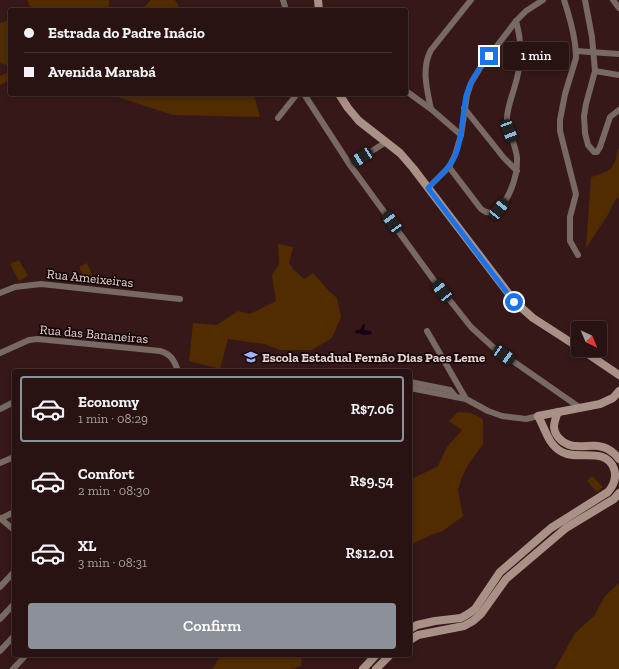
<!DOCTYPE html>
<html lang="en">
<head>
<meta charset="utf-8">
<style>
  body { margin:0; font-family:"Zilla Slab",serif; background:#342020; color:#f1f3f6; height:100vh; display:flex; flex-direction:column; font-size:15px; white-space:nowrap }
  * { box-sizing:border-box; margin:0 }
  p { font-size:13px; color:#a59e9f }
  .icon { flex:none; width:22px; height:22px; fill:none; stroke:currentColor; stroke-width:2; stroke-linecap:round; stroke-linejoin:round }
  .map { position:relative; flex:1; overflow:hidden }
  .sheet { position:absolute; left:12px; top:369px; width:400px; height:288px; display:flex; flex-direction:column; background:#281212; border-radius:4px; box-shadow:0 2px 6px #0003,0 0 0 1px #443232 }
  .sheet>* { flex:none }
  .top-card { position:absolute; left:8px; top:8px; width:400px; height:88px; border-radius:4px; box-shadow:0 2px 6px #0003,0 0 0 1px #443232; display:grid; align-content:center; height:88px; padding:0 16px; background:#281212 }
  .needle { width:26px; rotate:136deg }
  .tools { position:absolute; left:571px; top:321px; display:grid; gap:8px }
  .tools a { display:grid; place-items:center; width:36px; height:36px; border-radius:4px; background:#281212; box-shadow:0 2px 6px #0003,0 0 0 1px #443232; font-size:20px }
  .end { position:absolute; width:18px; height:18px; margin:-9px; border:5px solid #1a73e8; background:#fff; box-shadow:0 0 0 2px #fff }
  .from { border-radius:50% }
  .bubble { position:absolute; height:28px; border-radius:4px; background:#281212; box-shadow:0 2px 6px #0003,0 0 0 1px #443232; font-size:13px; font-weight:600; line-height:28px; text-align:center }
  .car { position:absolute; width:12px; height:24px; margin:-12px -6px; border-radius:5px; box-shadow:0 0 3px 1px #0007; background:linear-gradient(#222 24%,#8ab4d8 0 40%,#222 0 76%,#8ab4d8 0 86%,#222 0) }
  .top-card b { display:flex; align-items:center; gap:14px; height:38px; font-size:15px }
  .top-card b+b { border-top:1px solid #443232 }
  .top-card i { width:10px; height:10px; background:#f1f3f6 }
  ul { padding:7px 0 0; list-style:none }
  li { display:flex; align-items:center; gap:12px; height:66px; margin:0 8px 6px; padding:0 8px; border:2px solid transparent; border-radius:4px }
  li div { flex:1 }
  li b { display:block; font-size:15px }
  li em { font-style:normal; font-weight:600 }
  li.active { border-color:#8c9099 }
  li>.icon { width:36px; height:36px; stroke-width:1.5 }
  .button { display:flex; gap:8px; margin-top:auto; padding:8px 16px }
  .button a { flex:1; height:46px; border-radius:4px; background:#8c9099; color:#fff; font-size:16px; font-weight:600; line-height:46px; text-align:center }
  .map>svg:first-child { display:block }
  .green { fill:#502c00 }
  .water { fill:#190014 }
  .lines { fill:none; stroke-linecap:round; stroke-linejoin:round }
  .street { stroke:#786963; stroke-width:6 }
  .secondary { stroke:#aa9187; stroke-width:8 }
  .route { stroke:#1a73e8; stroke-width:5 }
  .labels { text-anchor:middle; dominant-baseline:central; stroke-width:3.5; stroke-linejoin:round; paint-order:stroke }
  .street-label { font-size:13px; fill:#e9d3d2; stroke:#150707 }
  .poi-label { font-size:13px; font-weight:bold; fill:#e9d3d2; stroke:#150707; text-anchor:start }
</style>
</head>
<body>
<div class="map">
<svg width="619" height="669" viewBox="0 0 619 669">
  <rect width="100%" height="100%" fill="#361818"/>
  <g class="green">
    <path d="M27,0h82v10h-81l3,-2z"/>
    <path d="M151,0h24l6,10h-58l21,-3z"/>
    <path d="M10,20v46l-10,-3v-40z"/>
    <path d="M9,72l1,8 -10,5v-9z"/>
    <path d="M108,94h146l6,23 -87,-2z"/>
    <path d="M619,148v49l-4,3 -6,13 -23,35 5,-71c20,-6 23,-7 27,-28z"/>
    <path d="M278,244l15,3 -4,16 5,7 10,9 9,-6 16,18 8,7 4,19 -9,21 -20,12h-32l-16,-6 -36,-5 -8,30 -31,-8 4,-38 24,2 21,-14 12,3 26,-13 -4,-26 7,-11z"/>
    <path d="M19,260l9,16 -9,5 -9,-17z"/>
    <path d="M87,263l7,16 -8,3 -7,-15z"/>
    <path d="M458,412l13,1 12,6v25l-15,21 -6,12 -4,13 5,26 -20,15 -12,4 -21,10v-65l28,-14 9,-19 15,-17 -13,-9z"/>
    <path d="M592,476l11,11 -6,5 -10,-11z"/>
    <path d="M619,583v86h-64l20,-36 19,-17 11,-20z"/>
    <path d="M221,655h81l-1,11 -10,3h-79z"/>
  </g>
  <path class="water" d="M363,324h2l-1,6 7,1 1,3 -9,1 -1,-1 -7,-1 1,-3h4z"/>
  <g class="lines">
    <g class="street">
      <path d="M283,0l3,10"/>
      <path d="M564,0c6,18 12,39 12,58l-11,36 -5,26v11l16,63 -6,23v24l8,14"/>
      <path d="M585,0l7,37 3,34 -9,33 -2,12 1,17 3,12 6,7h3l3,-5 10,-30 9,-7"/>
      <path d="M613,0l6,8"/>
      <path d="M576,51l43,3"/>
      <path d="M595,71l24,4"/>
      <path d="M406,91l25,18 30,26"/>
      <path d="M304,94l46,71 83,114 38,48 23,21 85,59"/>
      <path d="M464,108l40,50 13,13"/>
      <path d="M431,109c-4,-19 -10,-41 0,-59l40,-50"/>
      <path d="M278,118l19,-24"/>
      <path d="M350,165l36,-23"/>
      <path d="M449,167l32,42c19,15 32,-22 35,-36 1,-5 1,-11 1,-15 -1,-14 -10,-26 -10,-39 0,-10 4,-20 7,-30 8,-27 9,-41 2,-68"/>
      <path d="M428,188l21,-21 6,-12 6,-20 6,-40 4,-12 9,-15 36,-47 10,-10 17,-11"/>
      <path d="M0,293l15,-6 26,-3 139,15"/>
      <path d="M427,331l39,68 22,12 14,5 24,3 12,-3"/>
      <path d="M0,353l29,-13 9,-1 122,12c11,3 14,9 18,20"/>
      <path d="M410,382l40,8 6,7"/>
      <path d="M410,388l56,11"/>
      <path d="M0,409l14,-7"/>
      <path d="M0,463l14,-6"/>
      <path d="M0,518l14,12"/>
      <path d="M0,519l14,-7"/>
      <path d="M0,587l14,-15"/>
      <path d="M0,619l14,-15"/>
      <path d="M0,651l14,-15"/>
      <path d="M13,669l13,-14"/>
    </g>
    <g class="secondary">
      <path d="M318,0l1,10"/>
      <path d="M339,94l9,14 11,13 41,32 13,15 102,134 18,16 45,29"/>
      <path d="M582,350l37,25"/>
      <path d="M558,412c-2,5 -4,10 -4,15 1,11 12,19 22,19 7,1 15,-1 22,0 9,1 16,6 21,13"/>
      <path d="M410,629l7,-4 18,-4 26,-3 7,-4 7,-5 25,-37 51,-44 57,-36c6,-7 9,-14 6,-23 -8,-23 -36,-8 -52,-17 -14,-7 -17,-24 -24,-36l62,-12 13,-6 6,-7"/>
      <path d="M410,640l8,-5 46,-9 9,-5 8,-7 25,-35 60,-51 48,-29 5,-6"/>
      <path d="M363,669l13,-14"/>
      <path d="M376,669l14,-14"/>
    </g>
  </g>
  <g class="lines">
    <path class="route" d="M489,56c-10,12 -19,25 -23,40 -4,20 -3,40 -10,58 -6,14 -18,24 -28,34l86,114"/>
  </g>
  <defs>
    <g id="school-bare" transform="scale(1.08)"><path d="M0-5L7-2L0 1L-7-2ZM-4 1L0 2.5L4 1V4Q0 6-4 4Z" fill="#9cb4fd" stroke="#150707" stroke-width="2.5" paint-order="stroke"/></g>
  </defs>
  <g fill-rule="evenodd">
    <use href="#school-bare" x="251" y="357"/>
  </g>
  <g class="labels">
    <g class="street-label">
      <text transform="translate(90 278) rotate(6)">Rua Ameixeiras</text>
      <text transform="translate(94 334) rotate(5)">Rua das Bananeiras</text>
    </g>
    <g class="poi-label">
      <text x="262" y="357">Escola Estadual Fernão Dias Paes Leme</text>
    </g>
  </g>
</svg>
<div class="tools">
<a><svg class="needle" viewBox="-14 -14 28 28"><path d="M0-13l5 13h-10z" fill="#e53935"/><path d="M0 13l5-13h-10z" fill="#a59e9f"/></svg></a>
</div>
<i class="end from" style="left:514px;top:302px"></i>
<i class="end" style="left:489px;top:56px"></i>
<div class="bubble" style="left:503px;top:42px;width:66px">1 min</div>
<i class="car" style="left:509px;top:131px;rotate:159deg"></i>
<i class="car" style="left:362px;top:157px;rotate:237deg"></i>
<i class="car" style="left:499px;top:209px;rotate:39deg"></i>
<i class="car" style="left:392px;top:222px;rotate:324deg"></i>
<i class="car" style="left:442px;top:291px;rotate:322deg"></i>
<i class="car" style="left:504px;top:355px;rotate:125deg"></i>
<div class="top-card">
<b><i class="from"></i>Estrada do Padre Inácio</b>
<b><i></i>Avenida Marabá</b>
</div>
<section class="sheet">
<ul>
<li class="active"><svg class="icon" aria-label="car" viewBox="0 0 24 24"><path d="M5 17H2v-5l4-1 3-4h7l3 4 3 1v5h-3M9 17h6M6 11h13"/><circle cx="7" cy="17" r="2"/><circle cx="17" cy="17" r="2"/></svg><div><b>Economy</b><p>1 min · 08:29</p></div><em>R$7.06</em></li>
<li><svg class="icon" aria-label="car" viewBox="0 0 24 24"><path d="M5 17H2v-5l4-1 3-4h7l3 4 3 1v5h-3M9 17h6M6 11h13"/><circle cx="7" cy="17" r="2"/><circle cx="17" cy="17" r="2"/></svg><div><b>Comfort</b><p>2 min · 08:30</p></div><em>R$9.54</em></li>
<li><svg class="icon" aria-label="car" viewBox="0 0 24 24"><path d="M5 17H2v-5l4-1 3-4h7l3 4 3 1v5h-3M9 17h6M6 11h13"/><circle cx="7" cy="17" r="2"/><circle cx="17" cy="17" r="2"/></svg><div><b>XL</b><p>3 min · 08:31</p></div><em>R$12.01</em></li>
</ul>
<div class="button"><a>Confirm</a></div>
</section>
</div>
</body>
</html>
